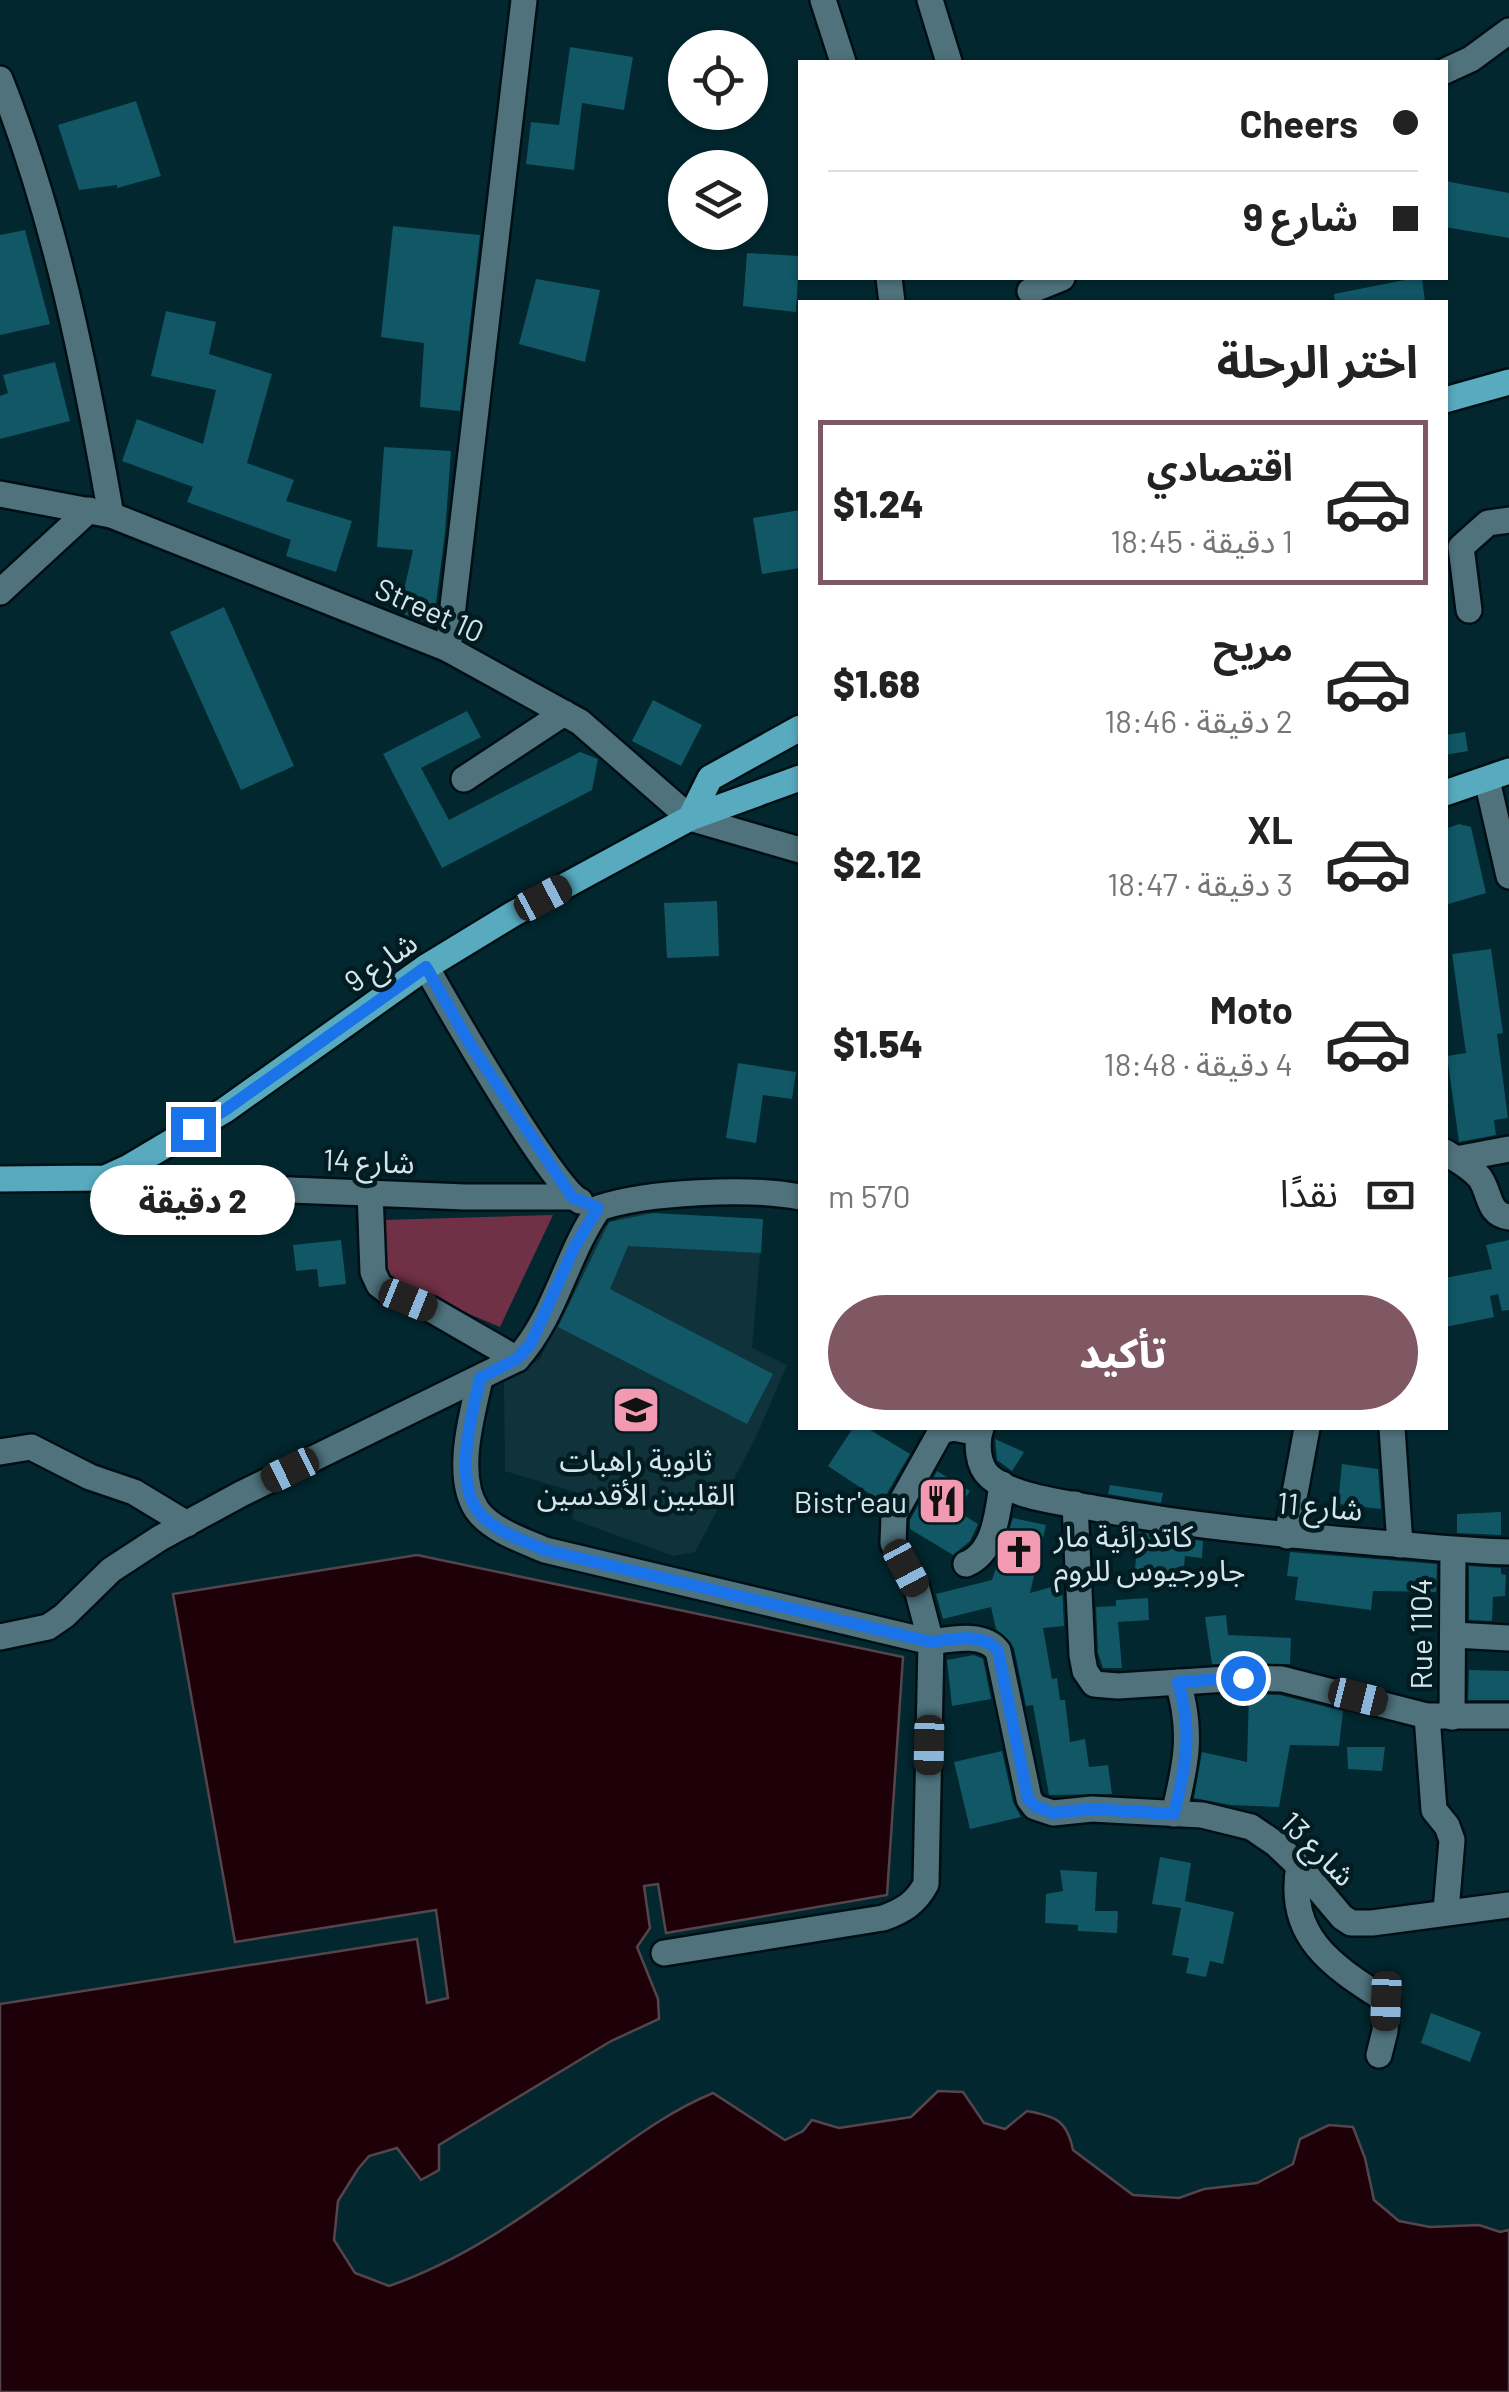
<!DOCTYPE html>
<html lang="ar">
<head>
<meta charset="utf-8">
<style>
  body { margin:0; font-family:Barlow,"Noto Sans Arabic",sans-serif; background:#f2f2f2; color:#222; direction:rtl; height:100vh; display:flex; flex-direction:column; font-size:38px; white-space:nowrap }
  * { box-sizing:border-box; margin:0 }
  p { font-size:32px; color:#767676 }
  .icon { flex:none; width:55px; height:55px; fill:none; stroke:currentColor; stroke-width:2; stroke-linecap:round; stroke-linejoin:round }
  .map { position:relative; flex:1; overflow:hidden; direction:ltr }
  .sheet { position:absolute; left:798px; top:300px; width:650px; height:1130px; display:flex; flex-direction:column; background:#fff; border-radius:0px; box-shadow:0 2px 8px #0004; direction:rtl }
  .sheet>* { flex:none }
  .hud { position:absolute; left:798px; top:60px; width:650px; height:220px; border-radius:0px; box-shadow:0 2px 8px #0004; direction:rtl; display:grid; align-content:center; height:220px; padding:0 30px; background:#fff }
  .tools { position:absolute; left:668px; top:30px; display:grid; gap:20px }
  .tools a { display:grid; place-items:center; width:100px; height:100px; border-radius:50%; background:#fff; box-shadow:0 2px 8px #0004; font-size:50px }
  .end { position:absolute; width:45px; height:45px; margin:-22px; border:12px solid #1a73e8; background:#fff; box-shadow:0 0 0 5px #fff }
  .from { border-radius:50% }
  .bubble { position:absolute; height:70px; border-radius:35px; background:#fff; box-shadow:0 2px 8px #0004; font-size:32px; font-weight:800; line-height:70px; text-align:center; direction:rtl }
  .car { position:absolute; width:30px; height:60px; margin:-30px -15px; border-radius:12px; box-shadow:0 0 8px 2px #0007; background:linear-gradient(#222 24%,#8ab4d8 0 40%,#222 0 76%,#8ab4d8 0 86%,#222 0) }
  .hud b { display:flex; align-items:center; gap:35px; height:95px; font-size:38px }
  .hud b+b { border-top:2px solid #e0e0e0 }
  .hud i { width:25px; height:25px; background:#222 }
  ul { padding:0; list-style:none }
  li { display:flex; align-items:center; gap:30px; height:165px; margin:0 20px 15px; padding:0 10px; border:5px solid transparent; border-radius:0px }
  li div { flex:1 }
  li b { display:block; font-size:38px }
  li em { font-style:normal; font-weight:800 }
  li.on { border-color:#7f5863 }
  li>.icon { width:90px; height:90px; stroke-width:1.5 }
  h2 { padding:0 30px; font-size:45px; line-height:120px }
  .pay { display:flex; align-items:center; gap:25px; height:110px; padding:0 30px; font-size:38px }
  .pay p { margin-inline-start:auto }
  .primary-button { display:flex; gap:20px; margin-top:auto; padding:20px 30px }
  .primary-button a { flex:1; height:115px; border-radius:60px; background:#7f5863; color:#fff; font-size:40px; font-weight:800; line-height:115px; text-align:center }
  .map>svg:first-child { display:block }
  .built { fill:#10333b }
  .green { fill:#703045 }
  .water { fill:#1e0008; stroke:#54454c; stroke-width:2.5 }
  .building { fill:#115766 }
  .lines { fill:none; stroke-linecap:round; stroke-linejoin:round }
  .minor-casing { stroke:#000f14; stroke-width:30 }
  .major-casing { stroke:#000f14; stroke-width:30 }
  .minor { stroke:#4f727c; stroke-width:25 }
  .major { stroke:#58aabf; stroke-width:25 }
  .route { stroke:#1a73e8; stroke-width:12 }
  .labels { text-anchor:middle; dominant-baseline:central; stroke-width:9; stroke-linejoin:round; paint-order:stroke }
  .street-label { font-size:30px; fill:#d3e6eb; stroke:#031c22 }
  .poi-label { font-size:30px; fill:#d3e6eb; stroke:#031c22 }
</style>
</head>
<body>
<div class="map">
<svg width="1509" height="2392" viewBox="0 0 1509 2392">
  <rect width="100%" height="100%" fill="#02272f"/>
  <path class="built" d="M629,1212l134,7 -11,129 35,17 -32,74 -60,113 -22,4 -101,-37 6,-26 -73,-22 -1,-89 36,-23 57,-128z"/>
  <path class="green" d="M553,1215l-53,112 -95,-40 -20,-15 -2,-52z"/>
  <path class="water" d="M417,1555l486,102 -16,238 -221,38 -8,-49 -14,2 6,42 -13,19 21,52 1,20 -48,22 -172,104v25l-18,10 -24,-32 -28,8 -11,13 -20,32 -4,39 21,33 34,13c73,-25 137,-71 200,-116 41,-29 78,-58 124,-77l72,47 18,-9 9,-11 27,8 72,-11 27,-26 25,1 21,31 21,6 22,-18c28,5 40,9 46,39l60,45 46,3 25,-9 53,-6 36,-19 7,-25 29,-14 24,2 12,31 9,42 25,21 31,6 49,-2 21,7 9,-2v162h-1509v-388l417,-65 10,64 21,-5 -12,-88 -201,32 -62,-348z"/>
  <g class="building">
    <path d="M570,47l63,10 -9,53 -42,-7 -8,67 -48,-6 5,-42 28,3z"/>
    <path d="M136,101l25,75 -44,12v-3l-38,5 -21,-65z"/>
    <path d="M1445,181l64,12v45l-64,-11z"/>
    <path d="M393,226l87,9 -20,176 -40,-4 4,-64 -43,-6z"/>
    <path d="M25,230l25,94 -50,11v-100z"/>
    <path d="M747,253l52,3 -3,56 -53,-6z"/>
    <path d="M1415,278h7l3,24h-90l-1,-8z"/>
    <path d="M536,279l64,11 -15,72 -66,-18z"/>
    <path d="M166,311l50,11 -7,32 63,20 -25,89 47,17 -8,21 66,20 -16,51 -50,-16 5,-16 -104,-38 6,-15 -71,-26 15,-42 66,25 13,-54 -65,-14z"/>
    <path d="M55,362l15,59 -70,18v-43l8,-3 -5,-18z"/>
    <path d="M384,447l67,4 -6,82 -12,93 -34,-14 14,-62 -36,-3z"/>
    <path d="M800,510v58l-38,6 -9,-56z"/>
    <path d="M224,607l70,159 -53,24 -71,-158z"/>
    <path d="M653,700l49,25 -21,41 -49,-25z"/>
    <path d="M467,711l14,26 -60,31 28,52 131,-68 18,7 -6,31 -150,78 -59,-114z"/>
    <path d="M1465,732l3,19 -23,4v-20z"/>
    <path d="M1459,824l12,3 15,66 -41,12v-76z"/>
    <path d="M717,901l2,55 -52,2 -3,-55z"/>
    <path d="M1491,949l12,84 -6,1 11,84 -14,2 2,15 -37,7 -12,-86 19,-3 -14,-99z"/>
    <path d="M738,1063l58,9 -4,27 -29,-4 -7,48 -30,-5z"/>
    <path d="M653,1213l110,6 -2,34 -133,-7 -18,43 163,85 -26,50 -189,-97 51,-105z"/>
    <path d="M341,1240l5,44 -27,3 -2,-18 -21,2 -3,-26z"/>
    <path d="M1509,1240v70l-7,1 -4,-17 -8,2 4,21 -49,10v-49l47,-9 -6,-24z"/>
    <path d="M853,1428h14l43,26 -28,48 -54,-36z"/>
    <path d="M995,1439l29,13 -12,19 -15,-11z"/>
    <path d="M1342,1464l36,5 3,40 -43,-5z"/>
    <path d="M937,1471l33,20 -13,20 21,13 -8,17 -17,14 -43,-26v-9z"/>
    <path d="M1110,1485l53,8 -2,10 -53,-9z"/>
    <path d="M1501,1512v23l-44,-2v-19z"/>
    <path d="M1013,1518l33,7 -16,68 32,-9 2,42 -21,2 9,51 5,-1 3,22h5l5,42 15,-3 4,28 19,-2 4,29 -63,1 -16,-90 -7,1 -12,-58 -18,-19 -5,-22 -48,12 -7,-25 56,-14z"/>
    <path d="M1138,1532l65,9 -1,17 -17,-2 -3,32 -48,-5z"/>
    <path d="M1290,1552l147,12 -1,28 -63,-1 -2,19 -76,-10 3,-23 -11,-1z"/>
    <path d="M1469,1566l32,2v6l5,1 -1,21 -12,1 -1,24 -23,-1z"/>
    <path d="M1148,1598l1,22 -31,2 4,46h-19l-5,-15 -2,-46 20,-1v-6z"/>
    <path d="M1226,1615l2,20 63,3 -1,26h-78l-7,-47z"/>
    <path d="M974,1655l9,4 8,40 -39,7 -5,-46z"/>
    <path d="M1469,1670l40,1v29h-41z"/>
    <path d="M1249,1694l31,1 63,16 -4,35 -49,-1 -11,62 -48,-2 -37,-7 8,-46 45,10z"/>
    <path d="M1347,1747h38l-3,24 -34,-2z"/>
    <path d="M1002,1751l11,51 8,15 -51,12 -16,-67z"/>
    <path d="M1160,1857l31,6 -6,38 49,11 -11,52 -13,-3 -4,16 -20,-4 3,-15 -17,-3 9,-47 -29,-4z"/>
    <path d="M1060,1870l37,2 -2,39h23l-1,22 -39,-2v-6l-33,-2 1,-29 17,-3z"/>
    <path d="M1431,2013l50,19 -11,30 -49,-19z"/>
  </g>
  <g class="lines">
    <g class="minor-casing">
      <g id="minor">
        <path d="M823,0l20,62"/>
        <path d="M930,0l19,62"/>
        <path d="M1445,71l26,-12 38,-28"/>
        <path d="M0,79c56,141 85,288 111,436"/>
        <path d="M889,278l3,24"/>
        <path d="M1030,291l32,-13"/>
        <path d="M0,494l111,21 337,134 132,73 110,96 110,32"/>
        <path d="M0,592l89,-82"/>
        <path d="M1469,610l-8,-63 27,-24 21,-3"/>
        <path d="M448,649l76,-649"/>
        <path d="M464,779l100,-66"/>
        <path d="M1487,780l22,96"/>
        <path d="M426,967c21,37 127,222 154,234"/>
        <path d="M1445,1152c12,8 26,15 35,26 11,16 7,36 29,39"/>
        <path d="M1456,1159l53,-10"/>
        <path d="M105,1178l109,9 251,10h107"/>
        <path d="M370,1191l3,81 6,13 11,8 42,17 85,49"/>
        <path d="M599,1208c47,-16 151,-21 201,-11"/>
        <path d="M480,1379c-8,36 -26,97 -3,131 14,20 47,31 68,40l386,92 -5,242c-10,19 -23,27 -43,34l-219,35"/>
        <path d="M981,1428c-5,14 -4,38 9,49 24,21 79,26 109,32 93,17 187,26 281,34 43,3 85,8 129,9"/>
        <path d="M1392,1428l8,117"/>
        <path d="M979,1433l-26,-5 -12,3 -47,84 -1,28 24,46 14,53c21,-3 53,-10 67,9l31,148 6,8 18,6 39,-4 110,6 49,12 25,17 23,22 43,51 9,6h21l137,-18"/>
        <path d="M0,1452l31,-5 59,30 44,15 53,32"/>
        <path d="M1075,1504l7,151 3,16 9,13 24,2 125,-8 39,1 145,37h82"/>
        <path d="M1287,1536l20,-108"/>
        <path d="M966,1564c29,-11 32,-53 36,-80"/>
        <path d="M1454,1635l55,3"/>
        <path d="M0,1637l48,-10 16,-11 47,-46 49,-32 81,-44 276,-135c39,-43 49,-104 82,-151"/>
        <path d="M1427,1716l7,94 13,16 5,14 -6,71"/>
        <path d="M1452,1717l1,-166"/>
        <path d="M1174,1814c12,-50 19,-81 4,-132"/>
        <path d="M1299,1866c-13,72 35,101 88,135l-2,30 -6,24"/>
      </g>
    </g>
    <g class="major-casing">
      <g id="major">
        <path d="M1445,400l64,-18"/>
        <path d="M1445,793l64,-22"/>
        <path d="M690,818l20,-40 90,-50"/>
        <path d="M0,1179l105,-1 24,-11 96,-57 201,-143 87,-53 177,-96 110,-40"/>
      </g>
    </g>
    <use href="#minor" class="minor"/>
    <use href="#major" class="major"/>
  </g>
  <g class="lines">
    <path class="route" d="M193,1129l32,-19 201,-143 44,77 102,153 26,11 -24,40 -43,95 -14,16 -37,19c-8,37 -26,98 -3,132 14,20 47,31 68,40l386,92c21,-3 53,-10 67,9l30,148 7,7 18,7 39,-4 82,5c12,-50 19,-81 4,-132l65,-4"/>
  </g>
  <defs>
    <g id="school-square" transform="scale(2.5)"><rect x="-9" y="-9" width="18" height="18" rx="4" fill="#f19ab2" stroke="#031c22"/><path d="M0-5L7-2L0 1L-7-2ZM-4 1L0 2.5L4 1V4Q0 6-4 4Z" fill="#111"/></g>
    <g id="restaurant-square" transform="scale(2.5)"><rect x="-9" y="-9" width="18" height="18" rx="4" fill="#f19ab2" stroke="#031c22"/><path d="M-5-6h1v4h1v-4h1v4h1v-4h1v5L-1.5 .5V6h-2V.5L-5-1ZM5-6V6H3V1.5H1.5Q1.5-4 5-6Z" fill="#111"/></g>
    <g id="church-square" transform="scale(2.5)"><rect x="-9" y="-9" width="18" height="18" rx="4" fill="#f19ab2" stroke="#031c22"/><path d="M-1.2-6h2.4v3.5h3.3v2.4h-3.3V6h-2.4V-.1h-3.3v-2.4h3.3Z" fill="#111"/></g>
  </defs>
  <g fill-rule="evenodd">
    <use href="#school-square" x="636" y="1410"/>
    <use href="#restaurant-square" x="942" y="1501"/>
    <use href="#church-square" x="1019" y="1552"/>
  </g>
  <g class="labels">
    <g class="street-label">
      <text transform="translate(430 609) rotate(24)">Street 10</text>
      <text transform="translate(380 961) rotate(-35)">شارع 9</text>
      <text transform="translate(369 1160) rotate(2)">شارع 14</text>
      <text transform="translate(1320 1505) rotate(5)">شارع 11</text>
      <text transform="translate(1420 1634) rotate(-90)">Rue 1104</text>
      <text transform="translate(1319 1848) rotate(45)">شارع 13</text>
    </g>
    <g class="poi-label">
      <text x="636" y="1459">ثانوية راهبات<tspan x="636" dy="34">القلبين الأقدسين</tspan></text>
      <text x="907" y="1501" text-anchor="end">Bistr'eau</text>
      <text x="1054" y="1535" text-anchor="start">كاتدرائية مار<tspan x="1054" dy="34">جاورجيوس للروم</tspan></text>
    </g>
  </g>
</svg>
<div class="tools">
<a><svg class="icon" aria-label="locate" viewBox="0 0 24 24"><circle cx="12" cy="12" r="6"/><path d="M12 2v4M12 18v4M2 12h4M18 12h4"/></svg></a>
<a><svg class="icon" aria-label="layers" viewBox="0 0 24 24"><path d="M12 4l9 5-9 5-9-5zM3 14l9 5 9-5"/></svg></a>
</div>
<i class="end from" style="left:1243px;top:1678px"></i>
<i class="end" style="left:193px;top:1129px"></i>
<div class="bubble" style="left:90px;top:1165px;width:205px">2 دقيقة</div>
<i class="car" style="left:543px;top:898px;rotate:62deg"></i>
<i class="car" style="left:408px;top:1300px;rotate:112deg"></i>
<i class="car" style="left:290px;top:1470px;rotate:244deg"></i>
<i class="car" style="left:906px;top:1568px;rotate:152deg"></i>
<i class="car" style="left:1358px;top:1697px;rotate:104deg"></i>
<i class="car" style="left:929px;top:1745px;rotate:181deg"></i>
<i class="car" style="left:1386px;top:2001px;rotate:182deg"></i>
<div class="hud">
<b><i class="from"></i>Cheers</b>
<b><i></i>شارع 9</b>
</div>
<section class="sheet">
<h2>اختر الرحلة</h2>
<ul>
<li class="on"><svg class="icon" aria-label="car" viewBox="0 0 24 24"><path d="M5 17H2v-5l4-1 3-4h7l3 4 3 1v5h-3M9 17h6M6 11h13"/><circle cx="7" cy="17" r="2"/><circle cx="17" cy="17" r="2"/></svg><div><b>اقتصادي</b><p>1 دقيقة · 18:45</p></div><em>$1.24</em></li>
<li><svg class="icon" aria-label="car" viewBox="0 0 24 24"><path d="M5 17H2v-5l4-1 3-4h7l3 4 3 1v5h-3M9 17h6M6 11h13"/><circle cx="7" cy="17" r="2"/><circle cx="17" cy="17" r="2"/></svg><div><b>مريح</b><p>2 دقيقة · 18:46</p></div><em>$1.68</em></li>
<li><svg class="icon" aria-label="car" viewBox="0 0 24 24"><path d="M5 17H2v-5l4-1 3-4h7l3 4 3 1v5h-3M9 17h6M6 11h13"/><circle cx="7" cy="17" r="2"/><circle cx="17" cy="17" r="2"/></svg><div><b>XL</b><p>3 دقيقة · 18:47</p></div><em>$2.12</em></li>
<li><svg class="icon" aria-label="car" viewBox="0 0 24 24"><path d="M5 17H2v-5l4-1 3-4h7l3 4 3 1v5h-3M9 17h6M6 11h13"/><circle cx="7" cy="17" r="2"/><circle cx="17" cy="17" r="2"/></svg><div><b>Moto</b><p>4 دقيقة · 18:48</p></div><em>$1.54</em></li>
</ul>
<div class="pay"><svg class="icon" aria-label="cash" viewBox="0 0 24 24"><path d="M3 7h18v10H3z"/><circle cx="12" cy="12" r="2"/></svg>نقدًا<p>570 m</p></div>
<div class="primary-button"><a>تأكيد</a></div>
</section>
</div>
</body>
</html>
